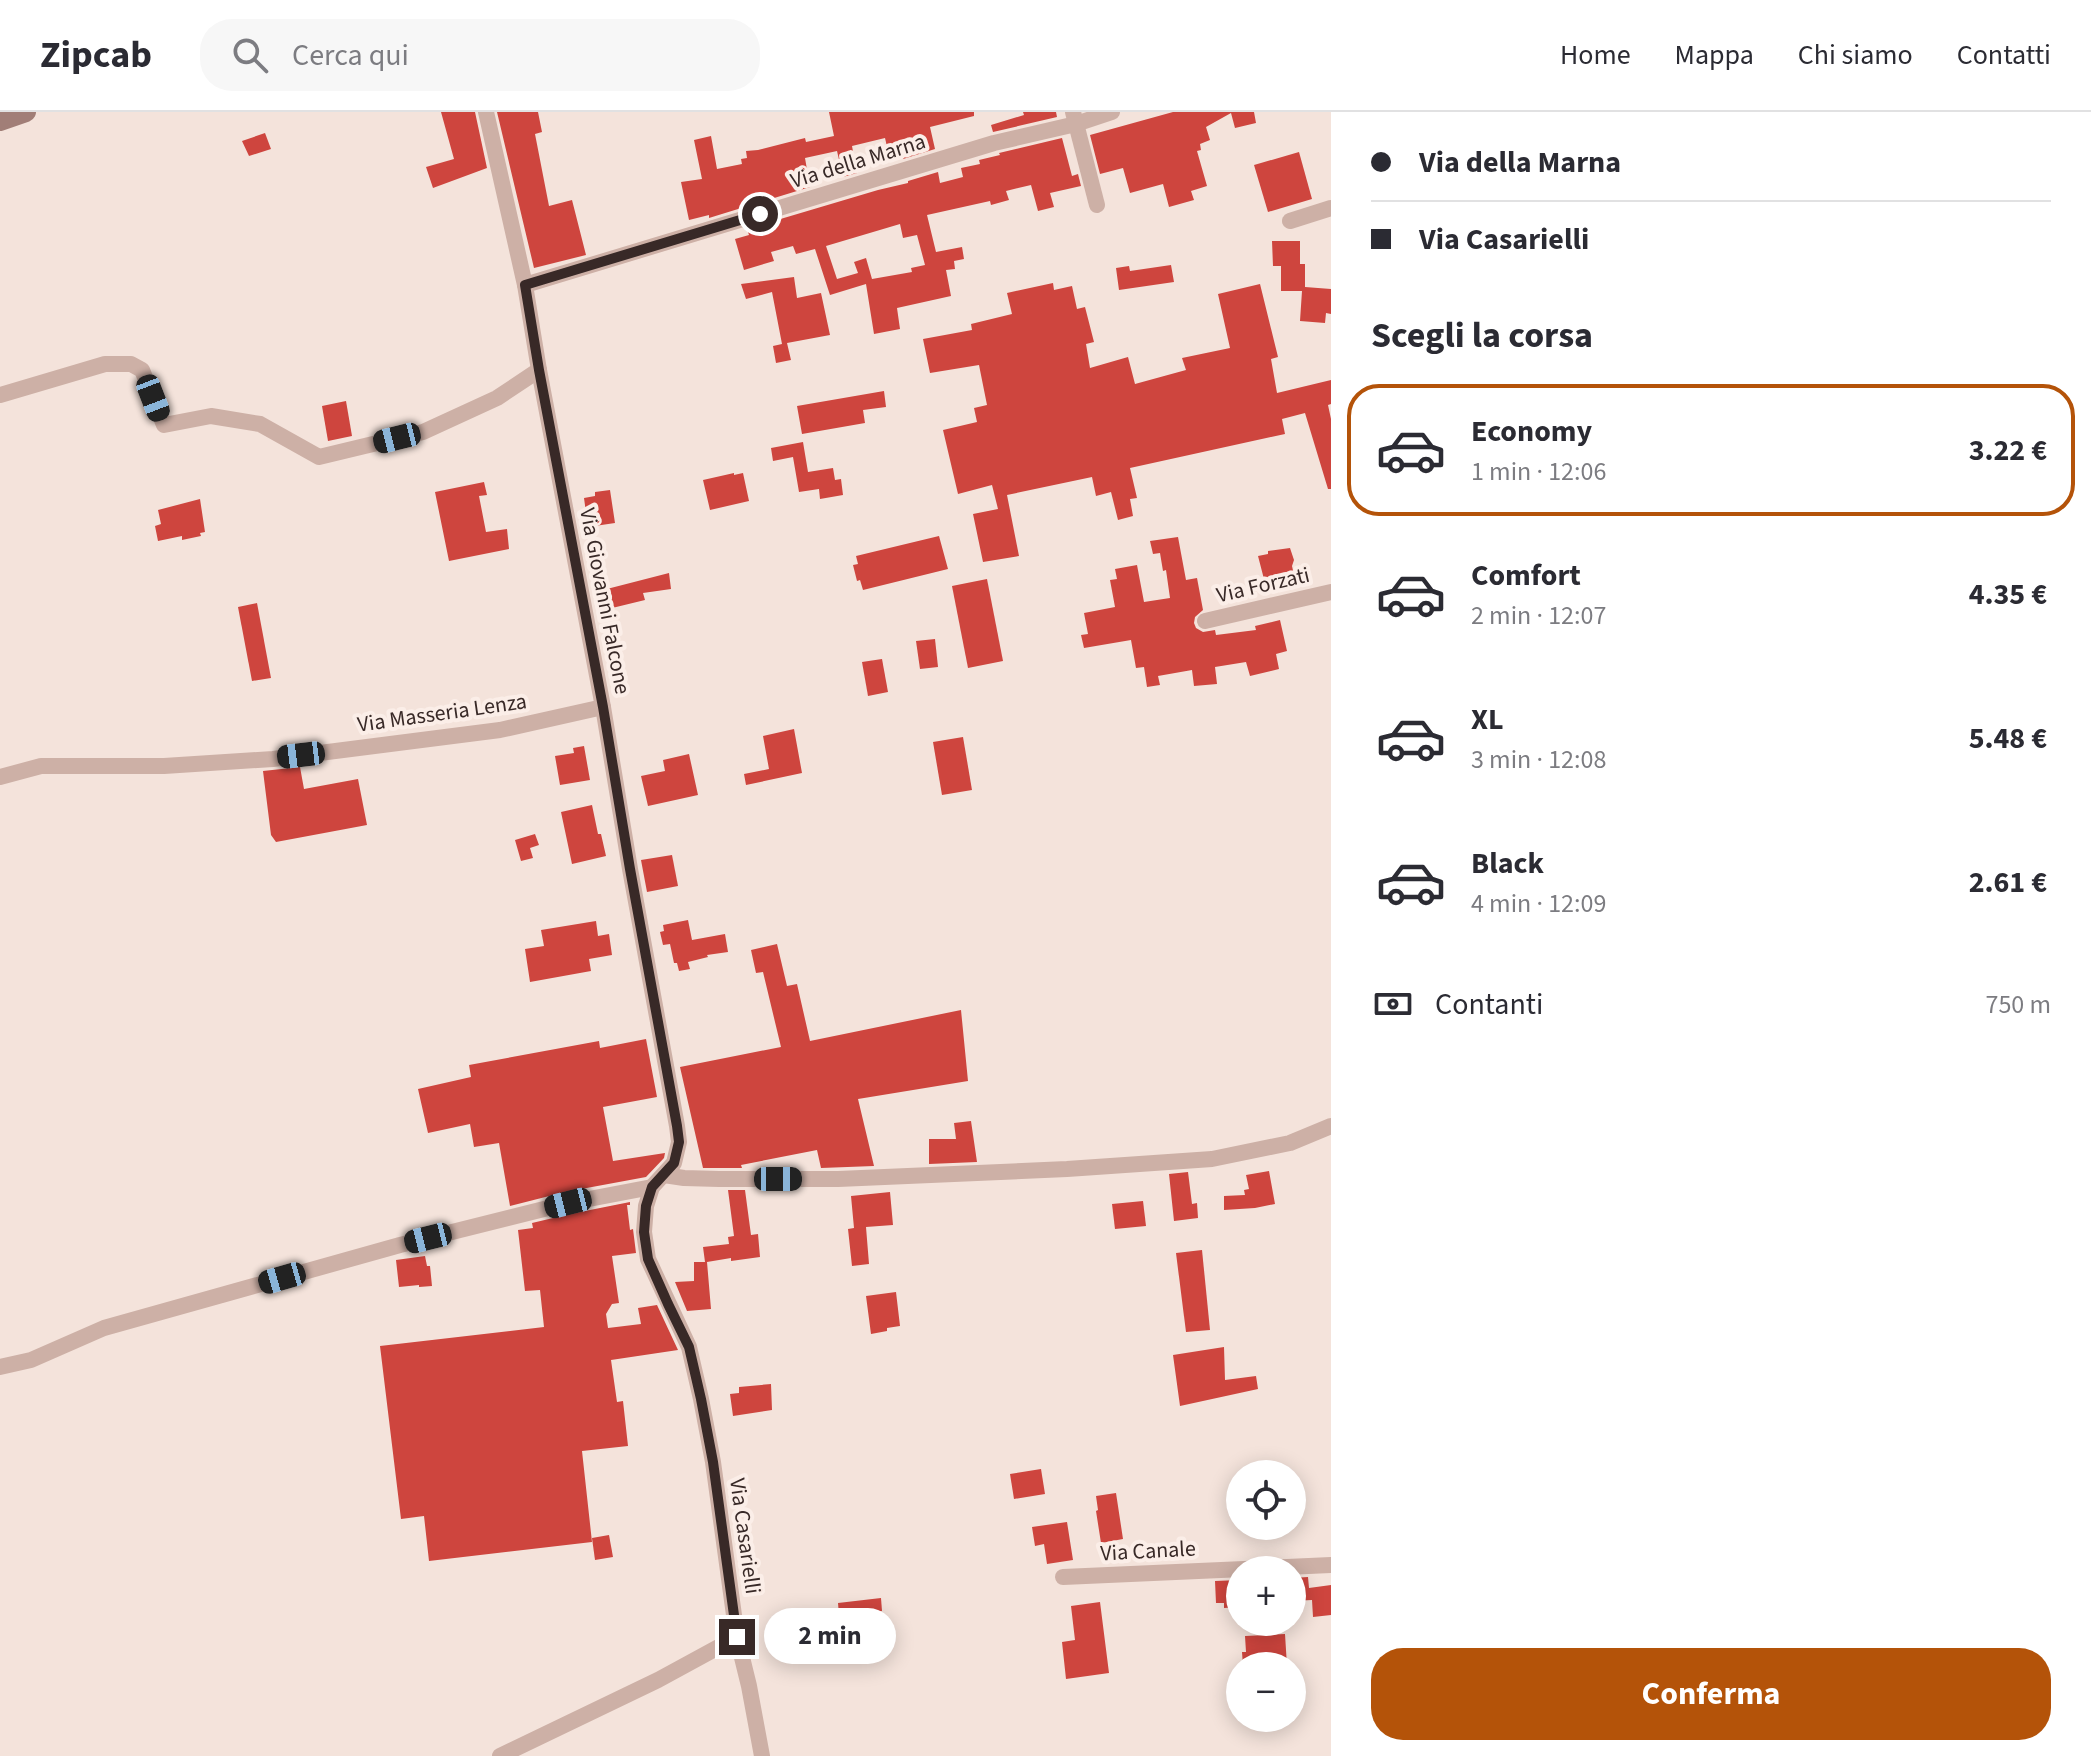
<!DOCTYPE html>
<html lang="it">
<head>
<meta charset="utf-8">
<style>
  body { margin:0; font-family:"Source Sans 3",sans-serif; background:#f7f7f7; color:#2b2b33; height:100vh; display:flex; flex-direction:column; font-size:30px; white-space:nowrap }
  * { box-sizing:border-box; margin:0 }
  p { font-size:26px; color:#7c7c81 }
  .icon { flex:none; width:44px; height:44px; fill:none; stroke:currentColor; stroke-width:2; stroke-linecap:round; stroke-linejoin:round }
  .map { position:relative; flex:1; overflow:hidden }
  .sheet { display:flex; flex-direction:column; background:#fff; width:760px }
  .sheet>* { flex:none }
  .banner { display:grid; align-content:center; height:176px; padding:0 40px; background:#fff }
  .tools { position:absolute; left:1226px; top:1348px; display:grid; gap:16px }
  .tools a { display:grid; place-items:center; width:80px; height:80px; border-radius:50%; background:#fff; box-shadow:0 4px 20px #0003; font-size:40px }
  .end { position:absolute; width:36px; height:36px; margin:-18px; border:10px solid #382927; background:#fff; box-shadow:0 0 0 4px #fff }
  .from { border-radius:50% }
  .bubble { position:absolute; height:56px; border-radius:28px; background:#fff; box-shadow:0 4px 20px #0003; font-size:26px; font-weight:700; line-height:56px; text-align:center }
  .car { position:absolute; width:24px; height:48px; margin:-24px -12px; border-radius:10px; box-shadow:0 0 6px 2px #0007; background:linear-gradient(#222 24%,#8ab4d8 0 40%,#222 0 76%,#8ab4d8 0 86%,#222 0) }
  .banner b { display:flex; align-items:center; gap:28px; height:76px; font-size:30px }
  .banner b+b { border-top:2px solid #e1e1e2 }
  .banner i { width:20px; height:20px; background:#2b2b33 }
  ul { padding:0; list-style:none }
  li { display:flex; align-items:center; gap:24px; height:132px; margin:0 16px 12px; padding:0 24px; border:4px solid transparent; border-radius:32px }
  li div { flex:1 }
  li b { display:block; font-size:30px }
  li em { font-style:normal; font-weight:700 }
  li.active { border-color:#b45309 }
  li>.icon { width:72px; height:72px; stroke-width:1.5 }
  h2 { padding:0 40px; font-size:36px; line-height:96px }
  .pay { display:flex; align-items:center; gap:20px; height:88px; padding:0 40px; font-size:30px }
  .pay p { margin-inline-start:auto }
  .primary-button { display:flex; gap:16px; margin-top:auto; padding:16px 40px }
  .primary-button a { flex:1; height:92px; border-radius:32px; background:#b45309; color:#fff; font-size:32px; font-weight:700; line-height:92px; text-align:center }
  header { display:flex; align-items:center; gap:48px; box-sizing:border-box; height:112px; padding:0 40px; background:#fff; border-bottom:2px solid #e1e1e2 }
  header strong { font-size:38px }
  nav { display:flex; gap:44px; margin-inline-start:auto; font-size:28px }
  .search { width:560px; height:72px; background:#f7f7f7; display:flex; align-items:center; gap:20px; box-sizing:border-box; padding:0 28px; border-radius:32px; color:#7c7c81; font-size:30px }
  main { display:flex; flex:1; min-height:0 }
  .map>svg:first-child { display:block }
  .building { fill:#ce453e; fill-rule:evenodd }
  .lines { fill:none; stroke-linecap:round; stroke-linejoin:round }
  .street { stroke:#cdb0a6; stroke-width:16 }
  .secondary { stroke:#a17e77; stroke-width:20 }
  .route { stroke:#382927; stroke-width:10 }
  .labels { text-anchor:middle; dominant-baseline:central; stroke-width:8; stroke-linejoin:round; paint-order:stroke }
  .street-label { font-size:22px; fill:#382927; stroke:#fbeee8 }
</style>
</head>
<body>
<header>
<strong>Zipcab</strong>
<div class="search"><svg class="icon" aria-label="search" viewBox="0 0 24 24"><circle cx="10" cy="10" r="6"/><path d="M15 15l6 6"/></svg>Cerca qui</div>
<nav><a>Home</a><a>Mappa</a><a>Chi siamo</a><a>Contatti</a></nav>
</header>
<main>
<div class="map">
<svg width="1331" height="1644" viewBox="0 0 1331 1644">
  <rect width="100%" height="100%" fill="#f4e3db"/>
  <g class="building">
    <path d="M441,0h34l12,56 -54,20 -7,-21 28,-8z"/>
    <path d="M497,0h41l4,20 -7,2 14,72 23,-6 14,55 -52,13z"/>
    <path d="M829,0h145v4l-44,11 5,22 -32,10 -2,-7 -12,3 -4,-17 -33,8 5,27 -14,4 -6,-26 -32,7 5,29 -101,31v-3l-20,5 -8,-38 21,-3 -8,-39 17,-4 6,33 25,-5 -1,-5 6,-1 -1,-7 12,-1 47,-12 1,4 28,-6z"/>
    <path d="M1023,0h33l1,5 -64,15 -2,-7 33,-10z"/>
    <path d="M1173,0h81l2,11 -21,5 -4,-15 -25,14 4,13 -10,4 1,6 -4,1 10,35 -16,5 3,9 -25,7 -6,-23 -33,9 -7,-25 -23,6 -10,-39z"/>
    <path d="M265,21l6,16 -22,7 -7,-15z"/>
    <path d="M1062,26l10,38 6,-2 3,12 -31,7 4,14 -16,4 -7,-26 -25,6 3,9 -18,5 -1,-4 -63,14 9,37 26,-5 2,12 -10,2 1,8 -9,1 5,26 -54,12 3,21 -26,5 -8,-50 -36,11 -15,-46 -19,5 -3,-8 -22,6 3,9 -30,9 -9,-31 14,-4 -2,-6 131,-39 30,-7v-2l30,-9 2,11 23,-6 -2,-9 19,-4 -1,-4 21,-5 -1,-2zM900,112l3,14 14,-3 8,30 -14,3 1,4 -40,7 -6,-21 -12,4 4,11 -21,6 -11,-33z"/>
    <path d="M1299,40l13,47 -44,13 -14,-47z"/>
    <path d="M1272,129h28v23h5v23l26,2v25l-5,-1 -1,10 -25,-2 2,-30h-21v-25h-8z"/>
    <path d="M1171,153l3,17 -55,8 -3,-22 13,-2 1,5z"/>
    <path d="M794,165l3,21 24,-5 9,42 -43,8 4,17 -15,3 -3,-17 9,-2 -10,-52 -26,7 -5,-15z"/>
    <path d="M1053,171l1,7 18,-4 5,23 8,-2 9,35 -8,2 4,24 38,-11 7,27 51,-14 -4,-12 48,-10 -12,-54 42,-10 18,73 -7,2 6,34 54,-13v24l-3,1 3,14v70h-3l-23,-76 -23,6 3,15 -155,34 7,30 -7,1 3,17 -15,4 -7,-28 -15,4 -4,-19 -85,18 12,61 -36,6 -10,-48 25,-5 -6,-24 -34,9 -15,-64 34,-8 -3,-14 13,-3 -8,-40 -49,8 -7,-34 49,-9 -1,-6 41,-10 -5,-21z"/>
    <path d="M884,279l2,16 -23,3 2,13 -63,11 -5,-28z"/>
    <path d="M346,289l6,35 -24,5 -6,-35z"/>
    <path d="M803,330l5,30 25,-4 2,12 6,-1 2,16 -23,4 -1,-10 -20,3 -6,-35 -20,4 -2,-13z"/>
    <path d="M734,361v2l9,-2 6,28 -39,9 -7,-30z"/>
    <path d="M484,370l3,13 -8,1 7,36 21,-3 2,20 -60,12 -14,-69z"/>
    <path d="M610,378l5,33 -27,4 -4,-29 11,-2v-4z"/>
    <path d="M200,387l5,33 -5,1 1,3 -19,4v-4l-24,5 -3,-15 6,-2 -3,-14z"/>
    <path d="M939,424l9,33 -85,21 -3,-10 -3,1 -4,-16 5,-1 -2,-8z"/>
    <path d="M1178,425l8,43 11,-2 6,32 -8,7 -1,6 2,5 7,4 12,-2 1,5 40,-5 -1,-4 25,-6 7,31 -11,3 3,15 -29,7 -4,-14 -31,5 2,17 -23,2 -2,-16 -34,6 2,9 -13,2 -3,-20 -8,1 -5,-28 -47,8 -3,-13 7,-1 -4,-21 31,-6 -5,-27 7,-1 -2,-10 22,-4 7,37 26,-4 -4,-28 -3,1 -3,-18 -7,1 -3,-13z"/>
    <path d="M1290,436l4,12 -2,6 2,9 -29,8 -7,-27 10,-2v-3z"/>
    <path d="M669,461l2,16 -28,4 2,7 -37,9 -5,-19z"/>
    <path d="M987,467l16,82 -35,7 -16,-82z"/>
    <path d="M257,491l14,75 -19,3 -14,-74z"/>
    <path d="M935,527l3,28 -18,2 -4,-28z"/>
    <path d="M882,547l6,33 -20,4 -6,-34z"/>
    <path d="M794,617l8,44 -56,12 -2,-11 25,-5 -6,-33z"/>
    <path d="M963,625l9,53 -30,5 -9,-53z"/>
    <path d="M584,634l6,34 -30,5 -5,-29 19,-3 -1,-5z"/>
    <path d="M689,642l9,41 -50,11 -7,-30 24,-5 -2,-11z"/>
    <path d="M300,655l4,22 54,-10 9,46 -91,17 -5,-7 -8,-64z"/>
    <path d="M592,693l6,29h3l5,22 -34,8 -11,-52z"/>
    <path d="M535,722l4,11 -9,3 3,10 -12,3 -6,-21z"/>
    <path d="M672,743l6,31 -31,6 -6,-32z"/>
    <path d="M688,808l4,20 33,-6 3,18 -21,3 1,2 -20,5 2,7 -11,2 -2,-8h-3l-4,-19 -7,1 -3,-13 4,-1 -1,-6z"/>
    <path d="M596,809l2,15 11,-2 3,21 -23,4 2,12 -61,11 -5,-33 19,-3 -3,-16z"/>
    <path d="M777,832l10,42 10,-2 13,57 151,-31 7,71 -110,18 16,67 -53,2 -4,-18 -76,15 1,3h-39l-23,-101 101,-20 -18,-75 -7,1 -5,-23z"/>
    <path d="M646,927l11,58 -54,10 10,54 52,-8 -1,5 -18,19 -81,15 -55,14 -11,-63 -25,4 -4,-23 -42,9 -10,-44 53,-12 -2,-12 130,-24 1,7z"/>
    <path d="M971,1009l6,41 -48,2v-25h27l-2,-16z"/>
    <path d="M1269,1059l6,33 -20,4 -31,2v-14l21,-1 -1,-5 5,-1 -3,-14z"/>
    <path d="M1188,1060l4,32 5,-1 1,15 -24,3 -5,-47z"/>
    <path d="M728,1078h17l6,45 7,-1 2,23 -29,4v-3l-24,4 4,47 -24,2 -12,-29 19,-1v-19h11l-2,-15 26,-3 -1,-7 6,-1z"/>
    <path d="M890,1080l3,33 -27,2 3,37 -17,2 -4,-37 6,-1 -3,-32z"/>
    <path d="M1143,1089l3,25 -31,3 -3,-25z"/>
    <path d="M630,1090v3h-3l3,25 3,-1 3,24 -24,3 7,47 -7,1 -6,10 2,14 33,-4 -3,-16 19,-3 21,45 -67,10 6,42 6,-1 5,45 -46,5 10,91 -163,19 -5,-45 -23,3 -21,-173 164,-19 -4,-37 -15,1 -7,-61 15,-2 -1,-5 38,-9z"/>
    <path d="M1202,1138l8,80 -24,2 -10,-79z"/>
    <path d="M425,1144l2,10h3l2,20 -13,1v-2l-20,2 -3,-27z"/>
    <path d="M896,1180l4,34 -13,2v3l-16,3 -5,-38z"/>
    <path d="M1224,1235l1,33 31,-4 2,13 -78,17 -7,-51z"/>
    <path d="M771,1272l1,26 -39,6 -3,-22 9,-1v-6z"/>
    <path d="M1041,1357l4,25 -31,5 -4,-25z"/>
    <path d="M1116,1381l7,46 -22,4 -5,-32 2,-1 -2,-14z"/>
    <path d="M1067,1410l6,38 -26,4 -3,-20 -9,2 -3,-19z"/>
    <path d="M609,1423l4,22 -18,3 -3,-22z"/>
    <path d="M1308,1465l1,11 22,-3v30l-18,2 -1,-17 -20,1v-23z"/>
    <path d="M1240,1468v27l-16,1v-5h-8l-1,-22z"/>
    <path d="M881,1486l1,13 -43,4 -1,-12z"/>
    <path d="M1100,1490l9,71 -43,6 -4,-37 13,-2 -4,-34z"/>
    <path d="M1285,1522l2,32h-44l-1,-14h4l-1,-16z"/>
  </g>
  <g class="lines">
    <g class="street">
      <path d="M486,0l39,173 14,85 64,337 27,162 47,257 2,16 -5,21 -22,24 -6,19 -2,26 4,27 41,88 12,52 12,63 24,175 12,49 13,70"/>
      <path d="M1073,0l24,93"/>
      <path d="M1290,109l41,-13"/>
      <path d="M525,173l469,-142 82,-19 36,-12"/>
      <path d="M0,283l105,-31h26l11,6 22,55 47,-9 49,8 59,33 104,-25 74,-34 42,-28"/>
      <path d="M1205,509l126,-29"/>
      <path d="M0,665l41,-11h123l109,-7 227,-29 103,-23"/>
      <path d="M664,1063l20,3 35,1h119l229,-10 145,-10 78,-16 41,-17"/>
      <path d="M0,1255l31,-7 73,-32 296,-83 168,-42 84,-16"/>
      <path d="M1063,1465l268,-12"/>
      <path d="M500,1644l158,-76 79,-43"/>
    </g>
    <path class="secondary" d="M0,9l26,-9"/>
  </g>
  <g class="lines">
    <path class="route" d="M737,1525l-24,-175 -12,-63 -12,-52 -21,-43 -20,-45 -4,-27 2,-26 6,-19 22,-24 5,-21 -2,-16 -47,-257 -27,-162 -64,-337 -14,-85 235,-71"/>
  </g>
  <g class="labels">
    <g class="street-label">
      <text transform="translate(858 49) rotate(-17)">Via della Marna</text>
      <text transform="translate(1263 473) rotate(-13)">Via Forzati</text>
      <text transform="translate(605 489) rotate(79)">Via Giovanni Falcone</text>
      <text transform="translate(442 601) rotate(-8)">Via Masseria Lenza</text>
      <text transform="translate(745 1424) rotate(82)">Via Casarielli</text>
      <text transform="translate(1148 1439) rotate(-3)">Via Canale</text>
    </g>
  </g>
</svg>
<div class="tools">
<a><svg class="icon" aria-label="locate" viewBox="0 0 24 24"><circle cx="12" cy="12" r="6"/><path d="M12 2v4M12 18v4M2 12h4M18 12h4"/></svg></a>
<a>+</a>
<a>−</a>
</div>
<i class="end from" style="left:760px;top:102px"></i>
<i class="end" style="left:737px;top:1525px"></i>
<div class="bubble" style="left:764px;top:1496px;width:132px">2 min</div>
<i class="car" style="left:153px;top:286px;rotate:159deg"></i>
<i class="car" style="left:397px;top:326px;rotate:256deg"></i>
<i class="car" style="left:301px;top:643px;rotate:263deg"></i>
<i class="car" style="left:778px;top:1067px;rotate:90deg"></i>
<i class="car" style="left:568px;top:1091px;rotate:256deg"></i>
<i class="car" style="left:428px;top:1126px;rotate:256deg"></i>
<i class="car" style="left:282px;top:1166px;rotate:254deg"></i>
</div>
<section class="sheet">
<div class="banner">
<b><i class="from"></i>Via della Marna</b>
<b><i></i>Via Casarielli</b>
</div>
<h2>Scegli la corsa</h2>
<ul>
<li class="active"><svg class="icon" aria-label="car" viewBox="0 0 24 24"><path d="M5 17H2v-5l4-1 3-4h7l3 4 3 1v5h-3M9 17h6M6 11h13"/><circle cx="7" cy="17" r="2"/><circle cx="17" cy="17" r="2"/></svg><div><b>Economy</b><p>1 min · 12:06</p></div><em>3.22 €</em></li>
<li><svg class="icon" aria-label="car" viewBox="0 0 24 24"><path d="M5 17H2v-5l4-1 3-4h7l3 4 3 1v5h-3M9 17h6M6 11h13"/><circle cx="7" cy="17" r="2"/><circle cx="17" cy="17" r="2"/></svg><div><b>Comfort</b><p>2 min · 12:07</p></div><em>4.35 €</em></li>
<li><svg class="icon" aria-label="car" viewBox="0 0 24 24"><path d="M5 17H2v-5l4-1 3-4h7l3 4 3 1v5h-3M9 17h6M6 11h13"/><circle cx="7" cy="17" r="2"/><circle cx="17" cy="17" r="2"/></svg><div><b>XL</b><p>3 min · 12:08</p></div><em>5.48 €</em></li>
<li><svg class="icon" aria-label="car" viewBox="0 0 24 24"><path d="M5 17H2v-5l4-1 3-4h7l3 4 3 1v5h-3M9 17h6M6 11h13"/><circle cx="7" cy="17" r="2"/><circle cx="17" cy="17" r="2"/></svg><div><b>Black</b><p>4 min · 12:09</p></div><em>2.61 €</em></li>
</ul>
<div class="pay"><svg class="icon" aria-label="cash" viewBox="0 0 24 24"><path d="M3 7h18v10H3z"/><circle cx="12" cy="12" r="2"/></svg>Contanti<p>750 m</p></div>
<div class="primary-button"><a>Conferma</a></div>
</section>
</main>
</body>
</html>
